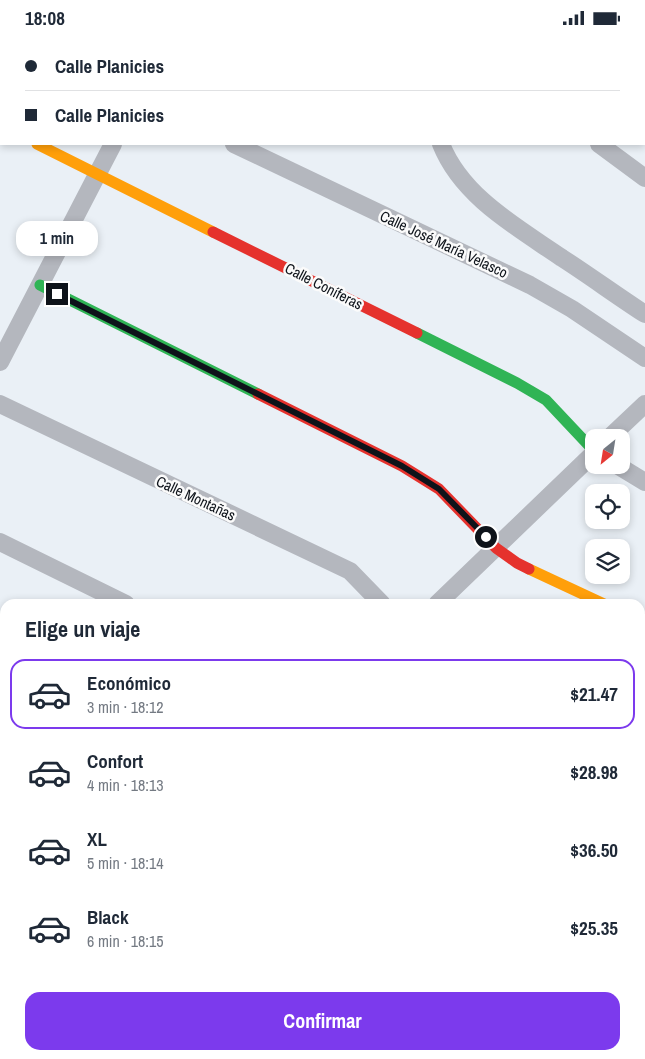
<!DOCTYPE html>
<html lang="es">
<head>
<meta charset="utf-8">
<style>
  body { margin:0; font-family:"Archivo Narrow",sans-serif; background:#f6f6f7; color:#1f2937; height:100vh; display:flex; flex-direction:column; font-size:19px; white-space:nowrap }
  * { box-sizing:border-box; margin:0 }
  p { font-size:16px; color:#747a83 }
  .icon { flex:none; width:28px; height:28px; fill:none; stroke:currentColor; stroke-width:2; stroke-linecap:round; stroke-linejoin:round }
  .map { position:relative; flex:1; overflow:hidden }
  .sheet { position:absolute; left:0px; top:564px; width:645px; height:461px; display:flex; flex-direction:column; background:#fff; border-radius:15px 15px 0 0; box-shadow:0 2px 8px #0003 }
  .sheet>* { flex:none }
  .top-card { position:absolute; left:0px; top:0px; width:645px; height:110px; box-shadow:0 2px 8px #0003; display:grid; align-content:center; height:110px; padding:0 25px; background:#fff }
  .needle { width:32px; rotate:210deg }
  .tools { position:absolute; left:585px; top:394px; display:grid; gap:10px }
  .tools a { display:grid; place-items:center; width:45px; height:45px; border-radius:10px; background:#fff; box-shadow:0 2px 8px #0003; font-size:25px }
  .end { position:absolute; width:22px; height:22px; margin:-11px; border:6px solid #0e131a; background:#fff; box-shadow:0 0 0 2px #fff }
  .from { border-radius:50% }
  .bubble { position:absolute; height:35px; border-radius:15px; background:#fff; box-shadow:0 2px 8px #0003; font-size:16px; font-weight:800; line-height:35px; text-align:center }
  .top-card b { display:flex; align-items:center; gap:18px; height:48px; font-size:19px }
  .top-card b+b { border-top:1px solid #e0e1e3 }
  .top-card i { width:12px; height:12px; background:#1f2937 }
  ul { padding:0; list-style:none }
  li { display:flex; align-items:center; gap:15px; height:70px; margin:0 10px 8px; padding:0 15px; border:2px solid transparent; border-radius:15px }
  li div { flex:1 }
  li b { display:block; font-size:19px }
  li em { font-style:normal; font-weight:800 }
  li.current { border-color:#7c3aed }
  li>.icon { width:45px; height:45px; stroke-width:1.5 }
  h2 { padding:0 25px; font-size:22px; line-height:60px }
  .primary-button { display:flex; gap:10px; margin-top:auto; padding:10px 25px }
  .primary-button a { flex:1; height:58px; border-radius:15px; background:#7c3aed; color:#fff; font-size:20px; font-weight:800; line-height:58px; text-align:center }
  .status { display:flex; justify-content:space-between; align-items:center; height:35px; padding:0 25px; background:#fff; direction:ltr }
  .status svg { height:14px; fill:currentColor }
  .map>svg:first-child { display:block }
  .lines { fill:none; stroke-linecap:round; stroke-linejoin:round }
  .street { stroke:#b4b7be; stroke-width:18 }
  .fast { stroke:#30b455; stroke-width:11 }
  .slow { stroke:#ff9f0a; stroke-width:11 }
  .jam { stroke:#e5322d; stroke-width:11 }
  .route { stroke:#0e131a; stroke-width:6 }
  .labels { text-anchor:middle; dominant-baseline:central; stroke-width:5; stroke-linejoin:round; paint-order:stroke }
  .street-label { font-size:15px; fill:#0e131a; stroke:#fbfbfb }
</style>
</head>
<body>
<div class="status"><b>18:08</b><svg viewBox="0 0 49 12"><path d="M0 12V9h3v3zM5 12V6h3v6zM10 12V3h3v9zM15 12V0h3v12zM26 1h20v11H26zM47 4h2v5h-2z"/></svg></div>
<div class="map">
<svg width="645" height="1024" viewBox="0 0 645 1024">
  <rect width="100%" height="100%" fill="#eaf0f6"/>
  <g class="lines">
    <g class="street">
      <path d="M386,0l1,1"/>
      <path d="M528,0v1"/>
      <path d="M0,1h2"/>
      <path d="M480,1l4,-1"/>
      <path d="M0,99h1"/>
      <path d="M234,109l296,141 42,24 73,49"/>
      <path d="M441,109c21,53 76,83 121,114 28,18 55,38 83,56"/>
      <path d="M599,109l46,34"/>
      <path d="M0,327l113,-218"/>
      <path d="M0,369l350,167 32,33"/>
      <path d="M610,402l35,-33"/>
      <path d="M617,430l28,17"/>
      <path d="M0,507l126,62"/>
      <path d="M437,569l157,-151"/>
      <path d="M640,586l5,2"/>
      <path d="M0,642l5,2"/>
      <path d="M640,717l5,3"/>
      <path d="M0,776l5,2"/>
      <path d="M0,863l5,-5"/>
      <path d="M640,871l5,-10"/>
      <path d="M0,990l5,-4"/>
      <path d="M207,1020l8,4"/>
      <path d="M484,1020l8,4"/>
      <path d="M563,1024l2,-4"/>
    </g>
    <g class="fast">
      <path d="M40,250l218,109"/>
      <path d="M417,298l100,50 29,17 48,51"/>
    </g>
    <g class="slow">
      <path d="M37,109l176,88"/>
      <path d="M529,534l75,35"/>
    </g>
    <g class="jam">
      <path d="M213,197l204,101"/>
      <path d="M258,359l144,72 37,23 57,59 21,15 12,6"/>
    </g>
  </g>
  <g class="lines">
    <path class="route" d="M57,259l345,172 37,23 47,48"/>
  </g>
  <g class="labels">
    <g class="street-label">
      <text transform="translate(444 209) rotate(25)">Calle José María Velasco</text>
      <text transform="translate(324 251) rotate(27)">Calle Coníferas</text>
      <text transform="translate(196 463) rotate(25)">Calle Montañas</text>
    </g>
  </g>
</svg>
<div class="tools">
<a><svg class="needle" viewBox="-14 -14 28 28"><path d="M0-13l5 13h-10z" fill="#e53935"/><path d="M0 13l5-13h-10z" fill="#747a83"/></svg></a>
<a><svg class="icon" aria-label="locate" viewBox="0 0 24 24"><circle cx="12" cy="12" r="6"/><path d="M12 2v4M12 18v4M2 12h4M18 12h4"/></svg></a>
<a><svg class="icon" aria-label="layers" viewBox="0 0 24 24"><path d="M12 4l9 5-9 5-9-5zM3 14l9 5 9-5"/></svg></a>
</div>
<i class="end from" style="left:486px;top:502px"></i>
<i class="end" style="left:57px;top:259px"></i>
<div class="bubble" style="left:16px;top:186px;width:82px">1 min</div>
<div class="top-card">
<b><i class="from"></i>Calle Planicies</b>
<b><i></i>Calle Planicies</b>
</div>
<section class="sheet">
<h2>Elige un viaje</h2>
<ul>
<li class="current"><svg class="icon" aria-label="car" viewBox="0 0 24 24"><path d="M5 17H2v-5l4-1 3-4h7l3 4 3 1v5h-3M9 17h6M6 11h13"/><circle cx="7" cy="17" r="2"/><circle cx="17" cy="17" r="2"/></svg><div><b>Económico</b><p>3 min · 18:12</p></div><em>$21.47</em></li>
<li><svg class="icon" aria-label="car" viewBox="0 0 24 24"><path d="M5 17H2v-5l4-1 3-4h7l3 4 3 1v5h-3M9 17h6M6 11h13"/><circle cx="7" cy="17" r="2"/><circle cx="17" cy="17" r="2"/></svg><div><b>Confort</b><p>4 min · 18:13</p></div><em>$28.98</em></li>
<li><svg class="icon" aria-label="car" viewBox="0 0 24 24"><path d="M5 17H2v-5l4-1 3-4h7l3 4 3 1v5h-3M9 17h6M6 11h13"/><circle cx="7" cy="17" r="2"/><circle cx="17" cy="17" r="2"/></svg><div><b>XL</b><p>5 min · 18:14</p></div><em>$36.50</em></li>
<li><svg class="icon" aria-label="car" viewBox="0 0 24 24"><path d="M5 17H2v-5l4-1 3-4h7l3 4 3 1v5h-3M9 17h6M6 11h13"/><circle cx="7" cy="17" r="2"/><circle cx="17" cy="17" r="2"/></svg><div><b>Black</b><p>6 min · 18:15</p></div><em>$25.35</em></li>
</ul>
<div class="primary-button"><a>Confirmar</a></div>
</section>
</div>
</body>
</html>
